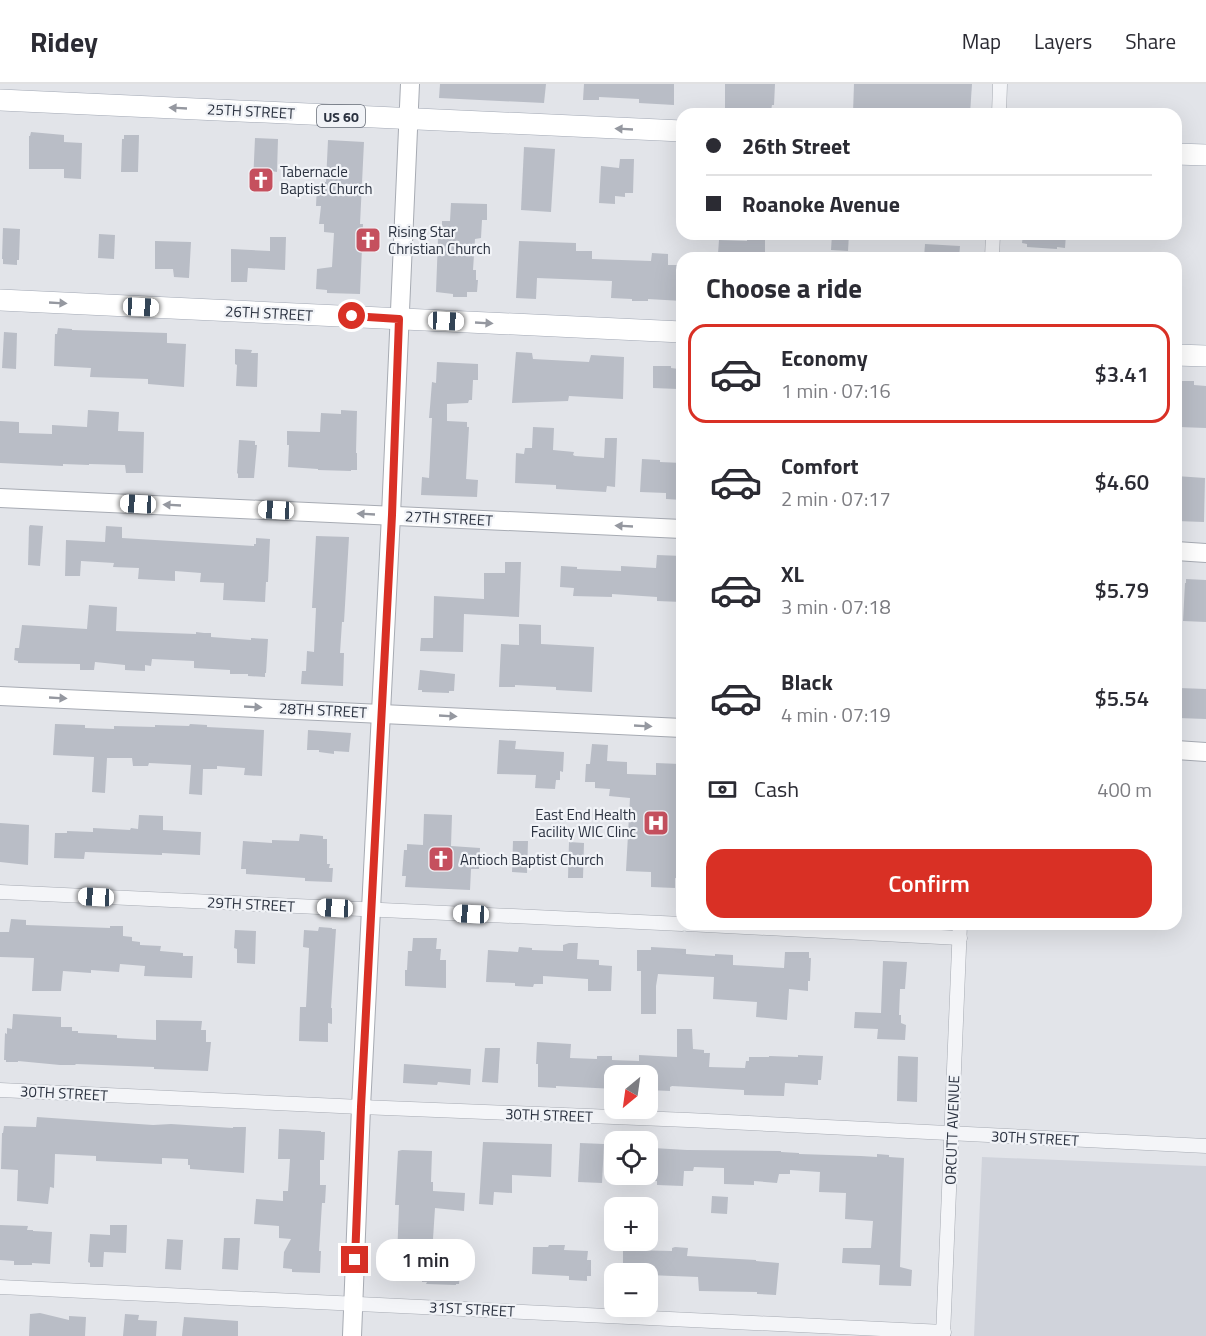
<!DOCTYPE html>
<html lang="en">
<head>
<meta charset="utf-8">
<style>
  body { margin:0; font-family:"Titillium Web",sans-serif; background:#f7f7f7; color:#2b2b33; height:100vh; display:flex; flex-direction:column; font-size:22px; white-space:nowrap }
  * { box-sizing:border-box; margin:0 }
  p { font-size:20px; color:#7c7c81 }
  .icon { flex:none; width:33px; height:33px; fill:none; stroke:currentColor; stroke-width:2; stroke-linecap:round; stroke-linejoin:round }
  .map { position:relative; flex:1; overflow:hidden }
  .side { position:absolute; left:676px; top:168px; width:506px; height:678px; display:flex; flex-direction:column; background:#fff; border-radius:18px; box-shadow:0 6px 24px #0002 }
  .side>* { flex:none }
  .top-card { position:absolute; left:676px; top:24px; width:506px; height:132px; border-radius:18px; box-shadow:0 6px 24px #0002; display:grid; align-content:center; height:132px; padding:0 30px; background:#fff }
  .needle { width:39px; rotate:209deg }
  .tools { position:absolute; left:604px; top:981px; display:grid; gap:12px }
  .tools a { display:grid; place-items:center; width:54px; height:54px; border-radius:12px; background:#fff; box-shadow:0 6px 24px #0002; font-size:30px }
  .end { position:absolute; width:27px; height:27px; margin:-14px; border:8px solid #d93025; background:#fff; box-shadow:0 0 0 3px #fff }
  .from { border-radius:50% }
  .bubble { position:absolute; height:42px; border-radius:18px; background:#fff; box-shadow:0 6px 24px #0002; font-size:20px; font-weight:600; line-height:42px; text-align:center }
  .car { position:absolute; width:18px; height:36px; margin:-18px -9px; border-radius:8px; box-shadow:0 0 4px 2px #0007; background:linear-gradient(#fff 24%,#345 0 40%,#fff 0 76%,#345 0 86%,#fff 0) }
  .top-card b { display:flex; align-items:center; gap:21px; height:57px; font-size:22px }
  .top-card b+b { border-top:2px solid #e1e1e2 }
  .top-card i { width:15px; height:15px; background:#2b2b33 }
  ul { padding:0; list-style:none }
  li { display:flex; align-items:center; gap:18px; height:99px; margin:0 12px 9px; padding:0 18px; border:3px solid transparent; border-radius:18px }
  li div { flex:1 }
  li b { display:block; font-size:22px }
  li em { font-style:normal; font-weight:600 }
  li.selected { border-color:#d93025 }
  li>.icon { width:54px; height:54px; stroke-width:1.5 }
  h2 { padding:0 30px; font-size:27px; line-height:72px }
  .pay { display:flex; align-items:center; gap:15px; height:66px; padding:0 30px; font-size:22px }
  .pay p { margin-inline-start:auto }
  .button { display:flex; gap:12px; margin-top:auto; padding:12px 30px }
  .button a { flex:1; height:69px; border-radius:18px; background:#d93025; color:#fff; font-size:24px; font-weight:600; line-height:69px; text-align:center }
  header { display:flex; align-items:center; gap:36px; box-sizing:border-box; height:84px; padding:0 30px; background:#fff; border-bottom:2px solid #e1e1e2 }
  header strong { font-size:28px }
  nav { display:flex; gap:33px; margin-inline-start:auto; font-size:21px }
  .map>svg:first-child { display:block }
  .built { fill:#d0d3db }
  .building { fill:#b9bdc6 }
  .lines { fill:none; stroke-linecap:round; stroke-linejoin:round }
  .street-casing { stroke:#a7abb3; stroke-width:15 }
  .secondary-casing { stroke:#a7abb3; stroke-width:20 }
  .primary-casing { stroke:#a2a8b4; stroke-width:22 }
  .street { stroke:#f4f5f8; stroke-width:14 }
  .secondary { stroke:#fff; stroke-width:18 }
  .primary { stroke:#fff; stroke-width:21 }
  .oneway { fill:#9598a0 }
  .route { stroke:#d93025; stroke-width:8 }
  .labels { text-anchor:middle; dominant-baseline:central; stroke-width:4.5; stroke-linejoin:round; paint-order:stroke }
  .shield { fill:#f1f3f7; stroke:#666c77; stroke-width:1.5 }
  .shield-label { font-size:14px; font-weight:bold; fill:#2b3240 }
  .street-label { font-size:15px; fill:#2b3240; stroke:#f1f3f7 }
  .poi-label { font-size:15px; fill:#2b3240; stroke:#f1f3f7; text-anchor:start }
</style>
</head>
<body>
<header>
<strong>Ridey</strong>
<nav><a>Map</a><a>Layers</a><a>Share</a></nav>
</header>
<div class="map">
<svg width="1206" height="1252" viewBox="0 0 1206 1252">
  <rect width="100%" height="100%" fill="#e2e4e9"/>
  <path class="built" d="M982,1073l224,9v170h-232z"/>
  <g class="building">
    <path d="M440,0h106l-2,19 -105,-5z"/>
    <path d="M584,0h90v21l-35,-2v-4l-40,-2v3h-16z"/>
    <path d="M725,0h50l-1,21h-2l-1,6 -46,-1z"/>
    <path d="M854,0h118l-2,30 -117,-1z"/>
    <path d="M31,48l33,3v7l18,1 -1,36 -17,-1v-9h-35v-33h1z"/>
    <path d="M124,51h15l-1,37h-17l1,-33h2z"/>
    <path d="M255,54l23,1 -1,33 -6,-1 -1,13 -17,-1z"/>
    <path d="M328,56l36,2 -4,82h3l-3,70 -33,-1v-3l-11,-1 1,-20 15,-2 2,-34 -10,-1v-8h-5l2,-18h-5l1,-21 3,1 1,-5 5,1z"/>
    <path d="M524,63l31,2 -4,63 -30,-2z"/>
    <path d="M620,75h14l-1,34h-8v4l-10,-1v8l-16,-1 2,-37 18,2z"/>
    <path d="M451,119l36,1v16h-5l-1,18 -6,1 -2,31h3v10h2l-1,12h-10v5h-14v-3l-17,-2 2,-53h4v-18h8z"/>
    <path d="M3,144l17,1 -1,31h-2v5l-14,-1v-5h-1z"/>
    <path d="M99,150l16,1 -1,24 -16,-1z"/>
    <path d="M832,150h17l-1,17 -17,-1z"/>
    <path d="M1023,150h43l-1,14 -8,-1v2l-30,-2v-3l-5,-1z"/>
    <path d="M270,153h16l-1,33 -37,-2 -1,14h-16v-33l39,2z"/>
    <path d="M747,155l18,1v17l-47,-3 1,-14 28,1z"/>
    <path d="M155,157l36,1 -2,36 -15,-1 -1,-8h-18z"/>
    <path d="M519,157l57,2v8h16v8l59,2 1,-8 16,1v11h14v36l-34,-2v2h-16v-2l-21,-1 1,-17 -75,-3 -1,21 -20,-1z"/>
    <path d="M925,160l35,2 -1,12h-35z"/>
    <path d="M58,244l14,1v1l95,3v10l19,1 -2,43 -36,-3v-5l-58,-2 1,-9 -37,-2 1,-32h2z"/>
    <path d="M4,248l13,1 -1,36 -14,-1z"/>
    <path d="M235,265l17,1 -1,3h7l-1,34 -21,-1 1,-21 -2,-1z"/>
    <path d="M516,268l16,1 1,6 56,3 2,-7 33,2 -1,42 -54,-3 -1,5 -56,2z"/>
    <path d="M437,278l41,2v16h-5l-1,20h-3l-1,3 -21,1v17l20,1v5h2l-3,52 12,1 -1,17 -56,-2 1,-18 7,1 3,-60h-3l1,-11 2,-25 4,1z"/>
    <path d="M653,282h18v2l8,1 -1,20 -25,-1z"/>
    <path d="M1180,297h14v4l12,1v42l-27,-1v-3h-3l2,-39h2z"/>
    <path d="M88,326l31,2 -1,19 26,1 -1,41h-17l-1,-8 -36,-1v1l-26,-1v2l-63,-3v-42l19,1v11l33,1v-9l35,2z"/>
    <path d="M341,326l16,1 -1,42h1v17h-6v1l-33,-1v-1l-30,-2 1,-22h-2v-14l33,1 1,-19 20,1z"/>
    <path d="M533,343l21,1 -1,22 21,2 -1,3 2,1 29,2 1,-20h12l-2,49 -8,-1 -1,6 -50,-3v-4l-41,-2 1,-30 8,1 1,-6h7z"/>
    <path d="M239,356l16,1v4h2l-3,33h-16v-4l-1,-1z"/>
    <path d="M642,375l18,1v2l22,1v37l-16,-1v-6l-26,-1z"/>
    <path d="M1176,392l29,2 -1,44 -28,-1z"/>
    <path d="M30,441l13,1 -3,40 -12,-1 1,-38z"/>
    <path d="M106,442l16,1v11l132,8v-2h2v-6l14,1 -2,43h-2l-1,20 -42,-2 1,-17 -24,-1 1,-9 -26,-2v10l-37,-2 1,-11 -26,-1 1,-4 -33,-2 -1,15h-15l1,-36 39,2z"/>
    <path d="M316,452l33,1 -5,85h-2l-2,31h4l-1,33 -42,-2 1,-13h4l1,-20 7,1 2,-44h-4z"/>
    <path d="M657,471l25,1v46l-25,-1v-4l-45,-3v3l-39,-1 1,-8 -14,-1 1,-21 16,1v2l44,2v-5l35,2z"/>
    <path d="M505,478h16l-2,55 -55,-3 -1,38 -43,-1 1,-13h12l1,-42 50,3v-26h21z"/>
    <path d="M1186,495l20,1v42l-23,-1 2,-38h1z"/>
    <path d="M89,521l28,2 -1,24 80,3v-2l8,1h7v4l40,3v-2l17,1 -2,34h-1v4l-17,-1v-2h-18v-4l-36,-2v-7l-42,-2 -1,7 -6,-1v6l-20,-1v-5l-30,-3 -1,8h-14v-6h-1l-61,-1v-2l-4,-1 1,-12h4l3,-23 65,4z"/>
    <path d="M519,540l22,1v19l53,3 -2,45 -36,-2v-3l-41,-2v2h-16l2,-43 18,1z"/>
    <path d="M420,586l35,4 -1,17h-5v2l-27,-1v-2h-4z"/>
    <path d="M1179,604l27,1v30l-28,-1z"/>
    <path d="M55,640l30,1v3l29,1v-3l41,1v-2l34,1 1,-2 17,1v2l57,3 -2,46 -18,-1 1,-7 -28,-2v3h-14l-1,26 -13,-1 2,-29 -42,-2 -1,3h-15l-1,-8h-25l-2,35 -13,-1 2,-35 -41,-2z"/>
    <path d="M308,646l43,3 -2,19 -15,-1v3l-15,-2v-2h-12z"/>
    <path d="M499,656l17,1 -1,8 49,3 -1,20 -3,-1v9h-4l-1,9 -20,-1 1,-13 -39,-1z"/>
    <path d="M592,660l16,1 -1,16 20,1v12l29,1v-12l24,1v6l2,1v108l-7,-1v10l-24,-1v-15l-25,-1 4,-73 -21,-2 1,-7 -15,-1v-6h-10l1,-18h4z"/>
    <path d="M424,730l28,1 -1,31 29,2 -1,21h-8l-1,21 -65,-3 1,-11h-4l2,-26h3v-6l16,1z"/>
    <path d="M139,731l24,1v14l38,2 -1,23 -38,-2v2l-77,-3 -1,7 -30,-1 1,-25h12v-2l26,1v-4l37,2 1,-2 7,1z"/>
    <path d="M0,739l29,2 -1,40 -28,-3z"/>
    <path d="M300,750l23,2v3h4v25h3l-1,4h4l-1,14 -27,-1v-3l-59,-4v-5h-5l2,-28 29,2v-3l27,1z"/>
    <path d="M513,757h15l-1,32 -15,-1z"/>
    <path d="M569,758l15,1 -1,35h-15z"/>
    <path d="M11,835l15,1v5l84,3v-2h13v10l9,1v4l8,1v3l21,1 -1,5 23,2v3h10l-1,22 -48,-2 1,-10 -25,-2 -1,8 -28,-2v3l-28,-2 -2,20h-29l2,-33 -34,-1v-25h9z"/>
    <path d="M319,843l13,1v1h4l-5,79h1v16l-4,-1v19l-29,-1 1,-34h6l3,-59 -6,-1 1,-17 14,1z"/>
    <path d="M235,846l21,1 -1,33 -18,-1v-14l-3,-1z"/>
    <path d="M413,854h24l-1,11h5l-1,11h6v28l-41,-2v-16h2l1,-19h4z"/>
    <path d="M569,859h9l-1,16 22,1v5l13,1 -1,25h-23v-12l-45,-3v8h-9l-1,3 -18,-1v-3l-29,-1 2,-32 30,2 1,-5 13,1v2l31,1v-6z"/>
    <path d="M651,863l35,2v5l29,2v-2l18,1v10l51,3 1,-16h24v6h2l-1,23h-2v10l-19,-2 -2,31 -31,-3 1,-15 -44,-3 1,-22 -56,-3 -2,12v28h-15v-43h-4v-21h14z"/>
    <path d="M883,877l24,1 -2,27h-5l-1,26h2v8l5,2 -1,15 -28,-1 1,-10 -24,-1 1,-16 26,1z"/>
    <path d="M13,930l48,3v10h11v4h6v2l39,2v3l39,2v-20l46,1 -1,9h5v12h5l-3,29 -54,-2v-2l-78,-3 -1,1h-15l-42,-4v1h-12v-2h-2l1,-27 2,1v-6l5,1z"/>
    <path d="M677,945h15l1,20 11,1v3h6l-1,14 36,1 1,-7h3v-4h20v-1l29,1v-2l25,1 -2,24h-3v5l-33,-2 -1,13 -40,-1v-5l-72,-4 -2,1v4l-22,-1v-14h-33v13l-59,-3v2l-18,-1v-23h-2l1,-22 34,2 -1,14 27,1v-3h15v4l27,1v-6l38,2z"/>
    <path d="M485,964h15l-2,35 -16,-1z"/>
    <path d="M898,972l20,1 -1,45 -20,-1z"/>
    <path d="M404,980l67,5 -1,16 -32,-3 -1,3 -34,-2z"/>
    <path d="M37,1033l116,8 18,-1 62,4v-1h13l-2,46 -54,-4v-4h-2v-6l-26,-1v6l-66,-3v-5l-41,-2 -1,34 -4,-1 -2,17 -31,-3 1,-31 -17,-1 1,-36h1l1,-7 32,1z"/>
    <path d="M279,1045l42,2v1h4l-1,28h-4v25h6l-1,18h-3l-3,48h2l-1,22 -28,-1v-3l-9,-1 1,-16 7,-13 -12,-1v-12l-25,-2 2,-25 27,2v-10h5l2,-32h-12z"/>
    <path d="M483,1058l69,2 -1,33 -39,-2v18l-18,-1 -1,13 -14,-1z"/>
    <path d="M580,1059l24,1 -2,39 -24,-1z"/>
    <path d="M653,1064l34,2 94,1v1l18,1v1l62,2 16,1v-3l12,1v2l15,1 -4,109 12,3 -1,16 -32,-1 1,-20 -38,-2 1,-15h28l2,-27 -28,-2 1,-26 -27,-1 1,-20 -30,-2v4h-11l-2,9 -23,-2v4l-30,-1v-16l-30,-1 -1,4h-9l-1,15 -26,-1v-4h-7l-1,-3z"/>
    <path d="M402,1066l30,1 -1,31h2v9l32,2 -1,18 -29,-3 -2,31h5l-1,25 20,1v6h3l-1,13h-3v1l-30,-1 1,-2h-5l1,-19h-17l1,-5h-10l2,-53h-4l3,-54z"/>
    <path d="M712,1112l16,1 -1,17 -16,-1z"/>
    <path d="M0,1141l28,1 -1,4h6v1l19,1 -2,32 -18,-1v2h-18v-4l-14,-1z"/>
    <path d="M110,1141h17l-1,28 -22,-1 -1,15h-13v-4l-2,-1 2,-28 20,1z"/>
    <path d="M224,1154h16l-2,32 -16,-1z"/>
    <path d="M167,1155l16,1 -2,30 -16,-1z"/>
    <path d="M549,1161h16l-1,5 24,1 -1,9h4v16h-4v5l-17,-1h-1v-4l-37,-2 1,-27h15z"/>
    <path d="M675,1163l13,1 -1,8 69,4v1l23,2 -3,32 -19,-1v-2l-58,-1 -1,-14 -50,-2v-1h-25v-24l49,1v-3z"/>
    <path d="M40,1229l29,7v-4l17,1 -1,19h-56l1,-22z"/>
    <path d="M125,1230l14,1 -1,5 19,1 -1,15h-33z"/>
    <path d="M184,1233l54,4v15h-56z"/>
  </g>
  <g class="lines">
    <g class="street-casing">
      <g id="street">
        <path d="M999,30l1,-30"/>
        <path d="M992,174l1,-24"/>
        <path d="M0,808l682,32"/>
        <path d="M687,840l273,14"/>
        <path d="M0,1006l361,17 327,13 518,26"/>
        <path d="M0,1203l944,45"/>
        <path d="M943,1252l17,-412"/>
      </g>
    </g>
    <g class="secondary-casing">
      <g id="secondary">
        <path d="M0,414l682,31"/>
        <path d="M1176,467l30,2"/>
        <path d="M0,612l682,32"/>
        <path d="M1176,666l30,2"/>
        <path d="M352,1252l9,-229 30,-592 19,-431"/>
      </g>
    </g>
    <g class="primary-casing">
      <g id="primary">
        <path d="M0,16l682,31"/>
        <path d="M1176,70l30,1"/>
        <path d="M0,216l682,32"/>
        <path d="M1176,271l30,1"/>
      </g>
    </g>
    <use href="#street" class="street"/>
    <use href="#secondary" class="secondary"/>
    <use href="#primary" class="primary"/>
  </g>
  <defs><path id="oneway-solid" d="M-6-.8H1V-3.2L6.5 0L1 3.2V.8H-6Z" transform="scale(1.5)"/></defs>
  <g class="oneway">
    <use href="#oneway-solid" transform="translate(178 24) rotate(-177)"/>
    <use href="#oneway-solid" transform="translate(624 45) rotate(-177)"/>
    <use href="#oneway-solid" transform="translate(58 219) rotate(3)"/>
    <use href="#oneway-solid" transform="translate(484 239) rotate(3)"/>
    <use href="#oneway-solid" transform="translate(172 421) rotate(-177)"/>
    <use href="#oneway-solid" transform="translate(366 430) rotate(-177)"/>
    <use href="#oneway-solid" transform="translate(624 442) rotate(-177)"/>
    <use href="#oneway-solid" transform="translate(58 614) rotate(3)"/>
    <use href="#oneway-solid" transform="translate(253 623) rotate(3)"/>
    <use href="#oneway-solid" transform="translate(448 632) rotate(3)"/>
    <use href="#oneway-solid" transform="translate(643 642) rotate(3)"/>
  </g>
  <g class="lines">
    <path class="route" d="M352,232l47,3 -7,196 -31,592 -6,153"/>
  </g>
  <defs>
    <g id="church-square" transform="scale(1.35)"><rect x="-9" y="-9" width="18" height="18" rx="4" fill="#c5505e" stroke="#f1f3f7"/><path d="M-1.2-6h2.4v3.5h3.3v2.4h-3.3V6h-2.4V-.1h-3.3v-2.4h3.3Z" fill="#fff"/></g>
    <g id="hospital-square" transform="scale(1.35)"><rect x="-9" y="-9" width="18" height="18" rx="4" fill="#c5505e" stroke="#f1f3f7"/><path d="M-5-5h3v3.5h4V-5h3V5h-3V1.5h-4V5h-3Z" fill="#fff"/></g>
  </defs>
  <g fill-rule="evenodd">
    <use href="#church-square" x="261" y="96"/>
    <use href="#church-square" x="368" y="156"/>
    <use href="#hospital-square" x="656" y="739"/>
    <use href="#church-square" x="441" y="775"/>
  </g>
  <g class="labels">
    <rect class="shield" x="317" y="21" width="48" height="22" rx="4.5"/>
    <g class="shield-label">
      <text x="341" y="32">US 60</text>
    </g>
    <g class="street-label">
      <text transform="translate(251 27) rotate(3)">25TH STREET</text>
      <text transform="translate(269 229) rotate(3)">26TH STREET</text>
      <text transform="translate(449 434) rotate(3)">27TH STREET</text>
      <text transform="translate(323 626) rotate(3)">28TH STREET</text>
      <text transform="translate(251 820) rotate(3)">29TH STREET</text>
      <text transform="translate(64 1009) rotate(3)">30TH STREET</text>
      <text transform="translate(549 1031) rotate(2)">30TH STREET</text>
      <text transform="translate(952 1046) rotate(-88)">ORCUTT AVENUE</text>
      <text transform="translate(1035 1054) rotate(3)">30TH STREET</text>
      <text transform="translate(472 1225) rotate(3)">31ST STREET</text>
    </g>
    <g class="poi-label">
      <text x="280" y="87">Tabernacle<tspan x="280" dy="17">Baptist Church</tspan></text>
      <text x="388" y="147">Rising Star<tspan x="388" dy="17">Christian Church</tspan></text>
      <text x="636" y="730" text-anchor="end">East End Health<tspan x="636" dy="17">Facility WIC Clinc</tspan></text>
      <text x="460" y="775">Antioch Baptist Church</text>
    </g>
  </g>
</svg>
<div class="tools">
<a><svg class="needle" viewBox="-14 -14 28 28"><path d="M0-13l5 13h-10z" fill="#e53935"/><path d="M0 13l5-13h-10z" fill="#7c7c81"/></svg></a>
<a><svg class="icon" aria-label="locate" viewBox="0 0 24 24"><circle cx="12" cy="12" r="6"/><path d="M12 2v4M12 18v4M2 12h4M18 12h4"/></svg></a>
<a>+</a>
<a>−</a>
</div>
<i class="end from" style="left:352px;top:232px"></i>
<i class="end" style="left:355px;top:1176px"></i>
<div class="bubble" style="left:376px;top:1155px;width:99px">1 min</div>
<i class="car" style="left:141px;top:223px;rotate:93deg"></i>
<i class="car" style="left:446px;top:237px;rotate:93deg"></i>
<i class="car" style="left:138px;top:420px;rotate:273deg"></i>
<i class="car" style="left:276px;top:426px;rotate:273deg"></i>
<i class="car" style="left:96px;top:813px;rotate:273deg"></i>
<i class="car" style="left:335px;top:824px;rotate:273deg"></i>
<i class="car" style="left:471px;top:830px;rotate:273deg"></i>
<div class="top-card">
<b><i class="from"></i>26th Street</b>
<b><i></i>Roanoke Avenue</b>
</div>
<section class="side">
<h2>Choose a ride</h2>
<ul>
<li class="selected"><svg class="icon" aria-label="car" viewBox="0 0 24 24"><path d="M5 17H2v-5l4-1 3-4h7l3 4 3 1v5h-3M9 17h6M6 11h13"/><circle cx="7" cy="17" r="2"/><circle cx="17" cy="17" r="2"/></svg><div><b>Economy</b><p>1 min · 07:16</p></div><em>$3.41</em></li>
<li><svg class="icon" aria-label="car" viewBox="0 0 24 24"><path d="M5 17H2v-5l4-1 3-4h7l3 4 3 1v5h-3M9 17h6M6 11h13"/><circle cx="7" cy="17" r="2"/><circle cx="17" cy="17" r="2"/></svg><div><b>Comfort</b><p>2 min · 07:17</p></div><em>$4.60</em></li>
<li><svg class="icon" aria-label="car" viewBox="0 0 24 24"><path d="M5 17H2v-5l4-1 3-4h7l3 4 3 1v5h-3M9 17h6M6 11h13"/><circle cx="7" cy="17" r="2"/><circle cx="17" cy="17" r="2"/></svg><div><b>XL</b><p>3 min · 07:18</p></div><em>$5.79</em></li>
<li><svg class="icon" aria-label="car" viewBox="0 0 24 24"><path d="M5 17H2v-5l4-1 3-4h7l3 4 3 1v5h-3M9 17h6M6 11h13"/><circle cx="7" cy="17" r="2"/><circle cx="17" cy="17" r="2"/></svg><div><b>Black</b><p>4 min · 07:19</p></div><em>$5.54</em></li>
</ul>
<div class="pay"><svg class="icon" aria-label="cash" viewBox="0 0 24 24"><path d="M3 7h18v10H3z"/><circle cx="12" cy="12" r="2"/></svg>Cash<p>400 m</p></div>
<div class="button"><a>Confirm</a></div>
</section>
</div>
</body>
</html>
